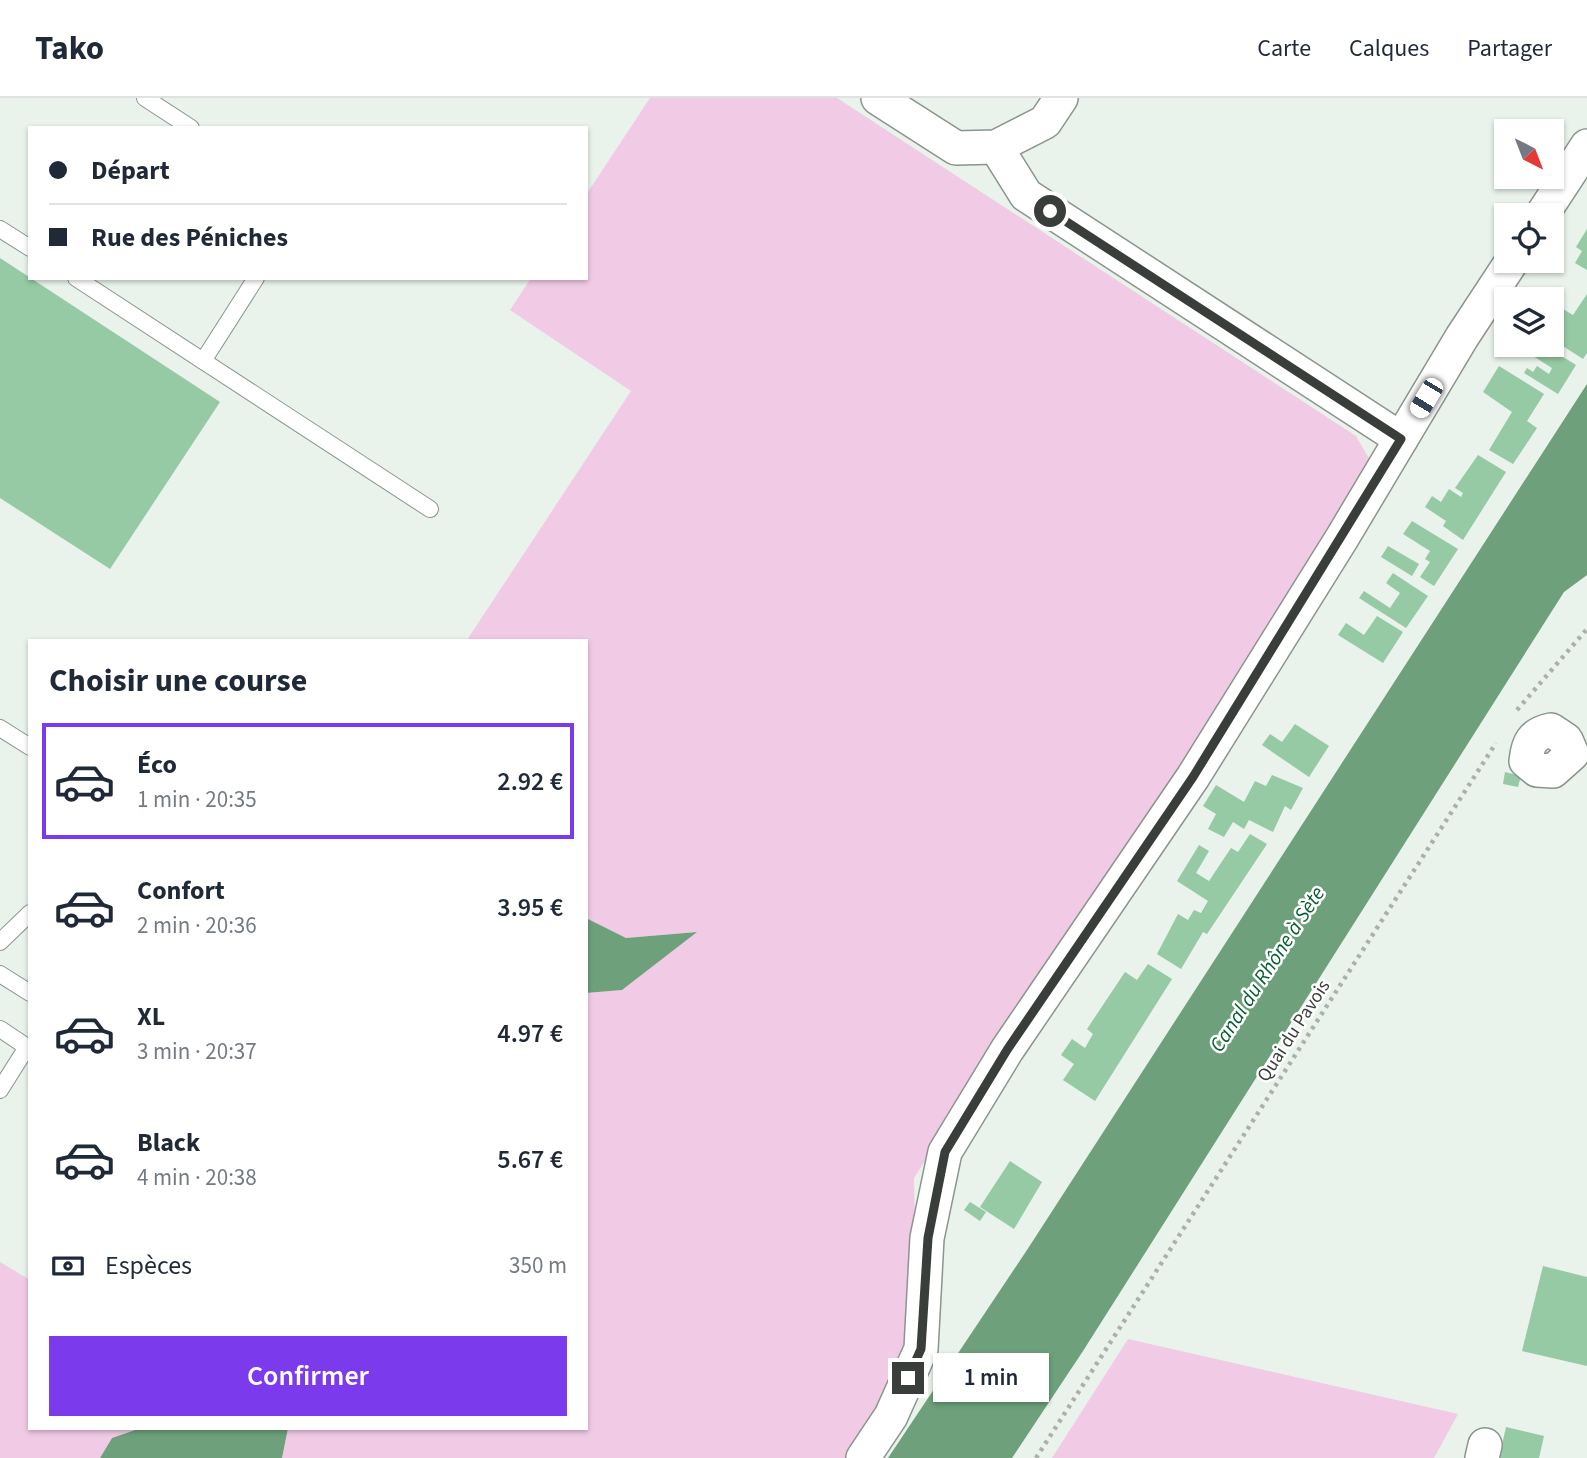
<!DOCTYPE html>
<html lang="fr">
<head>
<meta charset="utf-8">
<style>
  body { margin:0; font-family:"Source Sans 3",sans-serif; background:#f2f2f3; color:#1f2937; height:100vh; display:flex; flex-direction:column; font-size:26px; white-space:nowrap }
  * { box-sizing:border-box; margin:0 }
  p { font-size:23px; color:#747a83 }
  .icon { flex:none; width:38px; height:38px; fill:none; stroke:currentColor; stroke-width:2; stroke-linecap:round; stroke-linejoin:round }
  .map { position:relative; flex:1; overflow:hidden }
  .sheet { position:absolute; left:28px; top:541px; width:560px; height:791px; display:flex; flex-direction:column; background:#fff; border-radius:0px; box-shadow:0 2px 5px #0004 }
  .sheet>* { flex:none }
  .banner { position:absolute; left:28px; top:28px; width:560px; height:154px; border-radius:0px; box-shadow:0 2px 5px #0004; display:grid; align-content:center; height:154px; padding:0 21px; background:#fff }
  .needle { width:46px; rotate:138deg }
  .fabs { position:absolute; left:1494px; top:21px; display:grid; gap:14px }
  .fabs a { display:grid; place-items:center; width:70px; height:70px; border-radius:0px; background:#fff; box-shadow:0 2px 5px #0004; font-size:35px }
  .end { position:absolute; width:32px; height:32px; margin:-16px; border:9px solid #3a3e3b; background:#fff; box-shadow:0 0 0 4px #fff }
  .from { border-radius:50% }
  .bubble { position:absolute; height:49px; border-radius:0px; background:#fff; box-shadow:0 2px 5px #0004; font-size:23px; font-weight:600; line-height:49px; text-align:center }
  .car { position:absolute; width:21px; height:42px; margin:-21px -10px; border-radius:9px; box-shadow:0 0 5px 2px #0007; background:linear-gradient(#fff 24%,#345 0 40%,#fff 0 76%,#345 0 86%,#fff 0) }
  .banner b { display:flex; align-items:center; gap:24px; height:66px; font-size:26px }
  .banner b+b { border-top:2px solid #e0e1e3 }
  .banner i { width:18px; height:18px; background:#1f2937 }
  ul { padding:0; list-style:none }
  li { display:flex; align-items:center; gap:21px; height:116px; margin:0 14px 10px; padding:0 7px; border:4px solid transparent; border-radius:0px }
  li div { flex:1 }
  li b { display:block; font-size:26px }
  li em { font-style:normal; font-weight:600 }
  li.active { border-color:#7c3aed }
  li>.icon { width:63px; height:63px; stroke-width:1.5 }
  h2 { padding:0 21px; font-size:32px; line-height:84px }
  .pay { display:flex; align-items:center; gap:18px; height:77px; padding:0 21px; font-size:26px }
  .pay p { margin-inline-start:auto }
  .primary-button { display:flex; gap:14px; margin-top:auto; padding:14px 21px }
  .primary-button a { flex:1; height:80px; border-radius:0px; background:#7c3aed; color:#fff; font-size:28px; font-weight:600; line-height:80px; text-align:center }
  header { display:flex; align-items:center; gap:42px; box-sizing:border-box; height:98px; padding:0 35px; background:#fff; border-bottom:2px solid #e0e1e3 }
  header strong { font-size:33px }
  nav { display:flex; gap:38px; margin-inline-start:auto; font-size:24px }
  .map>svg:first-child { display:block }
  .green { fill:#f1cae6 }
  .water { fill:#6da07b }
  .building { fill:#95caa4 }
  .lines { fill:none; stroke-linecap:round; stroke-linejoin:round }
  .lane-casing { stroke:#8b948d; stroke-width:18 }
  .street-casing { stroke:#8b948d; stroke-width:36 }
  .path { stroke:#aab1ab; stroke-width:4.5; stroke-dasharray:3.5 5; stroke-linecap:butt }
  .lane { stroke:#fff; stroke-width:16 }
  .street { stroke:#fff; stroke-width:33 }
  .route { stroke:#3a3e3b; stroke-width:9 }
  .labels { text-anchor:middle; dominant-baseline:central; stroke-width:5; stroke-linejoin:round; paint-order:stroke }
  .street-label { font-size:19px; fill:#3a3e3b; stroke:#fff }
  .water-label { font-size:21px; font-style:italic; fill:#065e30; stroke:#fff }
</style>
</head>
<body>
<header>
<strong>Tako</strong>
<nav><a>Carte</a><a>Calques</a><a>Partager</a></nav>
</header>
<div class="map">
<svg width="1587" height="1360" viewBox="0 0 1587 1360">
  <rect width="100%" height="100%" fill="#e9f2eb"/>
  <g class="green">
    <path d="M650,0h187l519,338 17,29 -459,713 3,181 -64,99h-571l6,-30h298v-435l36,-3 74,-58 -70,6 -40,-20v-278h-119l164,-249 -121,-81 21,-32h55v-83z"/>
    <path d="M0,1164l30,18v148h111l-29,10 -12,20h-100z"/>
    <path d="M1128,1241l330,75 -24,44h-382z"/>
  </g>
  <g class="water">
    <path d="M1587,286v191l-23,17 -481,759 -71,107h-124l139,-208z"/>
    <path d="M586,820l40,20 71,-6 -75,58 -36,3z"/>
    <path d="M141,1330h147l-6,30h-182l12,-20z"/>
  </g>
  <g class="building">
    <path d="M1587,131v41l-12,-7 7,-12 -6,-4z"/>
    <path d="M0,160l220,144 -110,167 -110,-71z"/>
    <path d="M1587,196v59l-4,6 -31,-20v-34l1,-2 20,12z"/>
    <path d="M1520,247h24l32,20 -18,29 -34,-21 3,-5 6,4 4,-6 12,8 3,-6 -33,-21z"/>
    <path d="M1499,268l45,28 -17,27 10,7 -24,36 -24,-14 23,-38 -29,-20z"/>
    <path d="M1478,357l28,17 -43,68 -20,-14 3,-5 -21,-14 7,-11 9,6 8,-13 12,8 2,-4 -8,-5z"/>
    <path d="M1412,423l46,28 -24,37 -14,-9 10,-15 -5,-3 5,-8 -27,-17z"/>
    <path d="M1388,448l31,18 -7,12 -31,-19z"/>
    <path d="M1393,475l35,23 -22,32 -47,-30 5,-7 26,17 10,-15 -14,-10z"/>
    <path d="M1377,518l26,16 -20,31 -45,-28 8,-12 18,12z"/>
    <path d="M1295,626l34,22 -20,31 -47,-32 8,-11 12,8z"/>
    <path d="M1505,674l16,4 -3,11 -15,-3z"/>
    <path d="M1272,677l31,13 -12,22 -6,-4 -12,26 -24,-12 -5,9 -11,-7 -9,15 -16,-8 8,-15 -13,-8 13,-21 28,17 11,-21 11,5z"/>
    <path d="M1250,736l17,10 -60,90 -4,-2 -22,37 -24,-15 21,-40 10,6 6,-10 7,3 7,-12 -31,-20 22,-36 10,6 -13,22 13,8 22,-33 7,4z"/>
    <path d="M1148,866l24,15 -77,122 -32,-21 11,-16 -13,-9 11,-16 13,9 8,-14 -6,-5 38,-57 12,8z"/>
    <path d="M1010,1063l32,21 -28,47 -34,-22z"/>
    <path d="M970,1104l16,10 -6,9 -16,-11z"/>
    <path d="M1543,1168l44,11v89l-65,-15z"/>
    <path d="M1506,1329l38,9 -5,22h-40z"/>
  </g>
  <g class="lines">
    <g class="lane-casing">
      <g id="lane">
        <path d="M145,0l46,30"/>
        <path d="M0,131l30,19"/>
        <path d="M76,180l354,231"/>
        <path d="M203,263l53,-83"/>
        <path d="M0,630l30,19"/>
        <path d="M0,844l30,-29"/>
        <path d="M0,876l30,19"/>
        <path d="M0,931l27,18 -27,43"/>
      </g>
    </g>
    <g class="street-casing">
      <g id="street">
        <path d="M878,0l78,50 40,-1 49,-25 16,-24"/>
        <path d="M996,49l30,48 375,244"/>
        <path d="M1542,117l45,-69"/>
        <path d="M1551,632l15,10 6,14 -19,17 -16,-1 -11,-9c2,-18 6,-27 25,-31z"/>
        <path d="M863,1360l28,-42 30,-67 6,-111 18,-86 62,-102 186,-273 149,-239 120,-201 50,-76"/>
        <path d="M1482,1360l3,-13"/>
      </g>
    </g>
    <g class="path">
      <path d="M1517,612l70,-81"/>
      <path d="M1036,1360l460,-715"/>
    </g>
    <use href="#lane" class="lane"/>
    <use href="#street" class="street"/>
  </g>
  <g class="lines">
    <path class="route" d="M908,1280l13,-29 7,-111 17,-86 62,-102 186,-273 208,-338 -351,-228"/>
  </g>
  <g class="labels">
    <g class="street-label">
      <text transform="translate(1294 933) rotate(-57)">Quai du Pavois</text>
    </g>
    <g class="water-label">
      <text transform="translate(1267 871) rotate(-57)">Canal du Rhône à Sète</text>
    </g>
  </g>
</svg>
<div class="fabs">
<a><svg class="needle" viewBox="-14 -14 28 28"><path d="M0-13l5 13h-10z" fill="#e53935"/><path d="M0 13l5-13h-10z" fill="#747a83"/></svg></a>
<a><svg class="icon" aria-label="locate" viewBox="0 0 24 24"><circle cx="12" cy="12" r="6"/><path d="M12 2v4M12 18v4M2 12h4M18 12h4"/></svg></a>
<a><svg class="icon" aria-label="layers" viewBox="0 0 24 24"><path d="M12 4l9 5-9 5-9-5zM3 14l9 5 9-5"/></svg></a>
</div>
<i class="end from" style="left:1050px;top:113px"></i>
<i class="end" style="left:908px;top:1280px"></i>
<div class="bubble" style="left:933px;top:1255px;width:116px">1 min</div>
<i class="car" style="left:1426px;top:300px;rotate:211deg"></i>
<div class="banner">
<b><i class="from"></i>Départ</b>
<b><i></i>Rue des Péniches</b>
</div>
<section class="sheet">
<h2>Choisir une course</h2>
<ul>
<li class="active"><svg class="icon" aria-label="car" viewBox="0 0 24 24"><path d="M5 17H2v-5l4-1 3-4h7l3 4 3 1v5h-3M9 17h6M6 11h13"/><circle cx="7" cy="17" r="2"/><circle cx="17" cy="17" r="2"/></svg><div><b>Éco</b><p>1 min · 20:35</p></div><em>2.92 €</em></li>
<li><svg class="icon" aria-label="car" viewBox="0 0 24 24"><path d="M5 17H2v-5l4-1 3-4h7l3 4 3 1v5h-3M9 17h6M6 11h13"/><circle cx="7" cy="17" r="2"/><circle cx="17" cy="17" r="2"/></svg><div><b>Confort</b><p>2 min · 20:36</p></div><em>3.95 €</em></li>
<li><svg class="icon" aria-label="car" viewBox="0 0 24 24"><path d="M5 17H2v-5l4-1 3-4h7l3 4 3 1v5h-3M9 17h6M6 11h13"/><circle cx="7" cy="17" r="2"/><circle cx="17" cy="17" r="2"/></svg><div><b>XL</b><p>3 min · 20:37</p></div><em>4.97 €</em></li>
<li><svg class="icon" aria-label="car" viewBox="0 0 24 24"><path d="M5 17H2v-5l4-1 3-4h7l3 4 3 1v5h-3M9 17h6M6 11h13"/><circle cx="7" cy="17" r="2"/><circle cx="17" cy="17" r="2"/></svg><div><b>Black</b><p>4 min · 20:38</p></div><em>5.67 €</em></li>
</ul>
<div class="pay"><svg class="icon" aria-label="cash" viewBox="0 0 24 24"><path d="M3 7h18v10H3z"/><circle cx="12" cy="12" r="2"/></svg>Espèces<p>350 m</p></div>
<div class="primary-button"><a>Confirmer</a></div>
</section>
</div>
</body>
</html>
